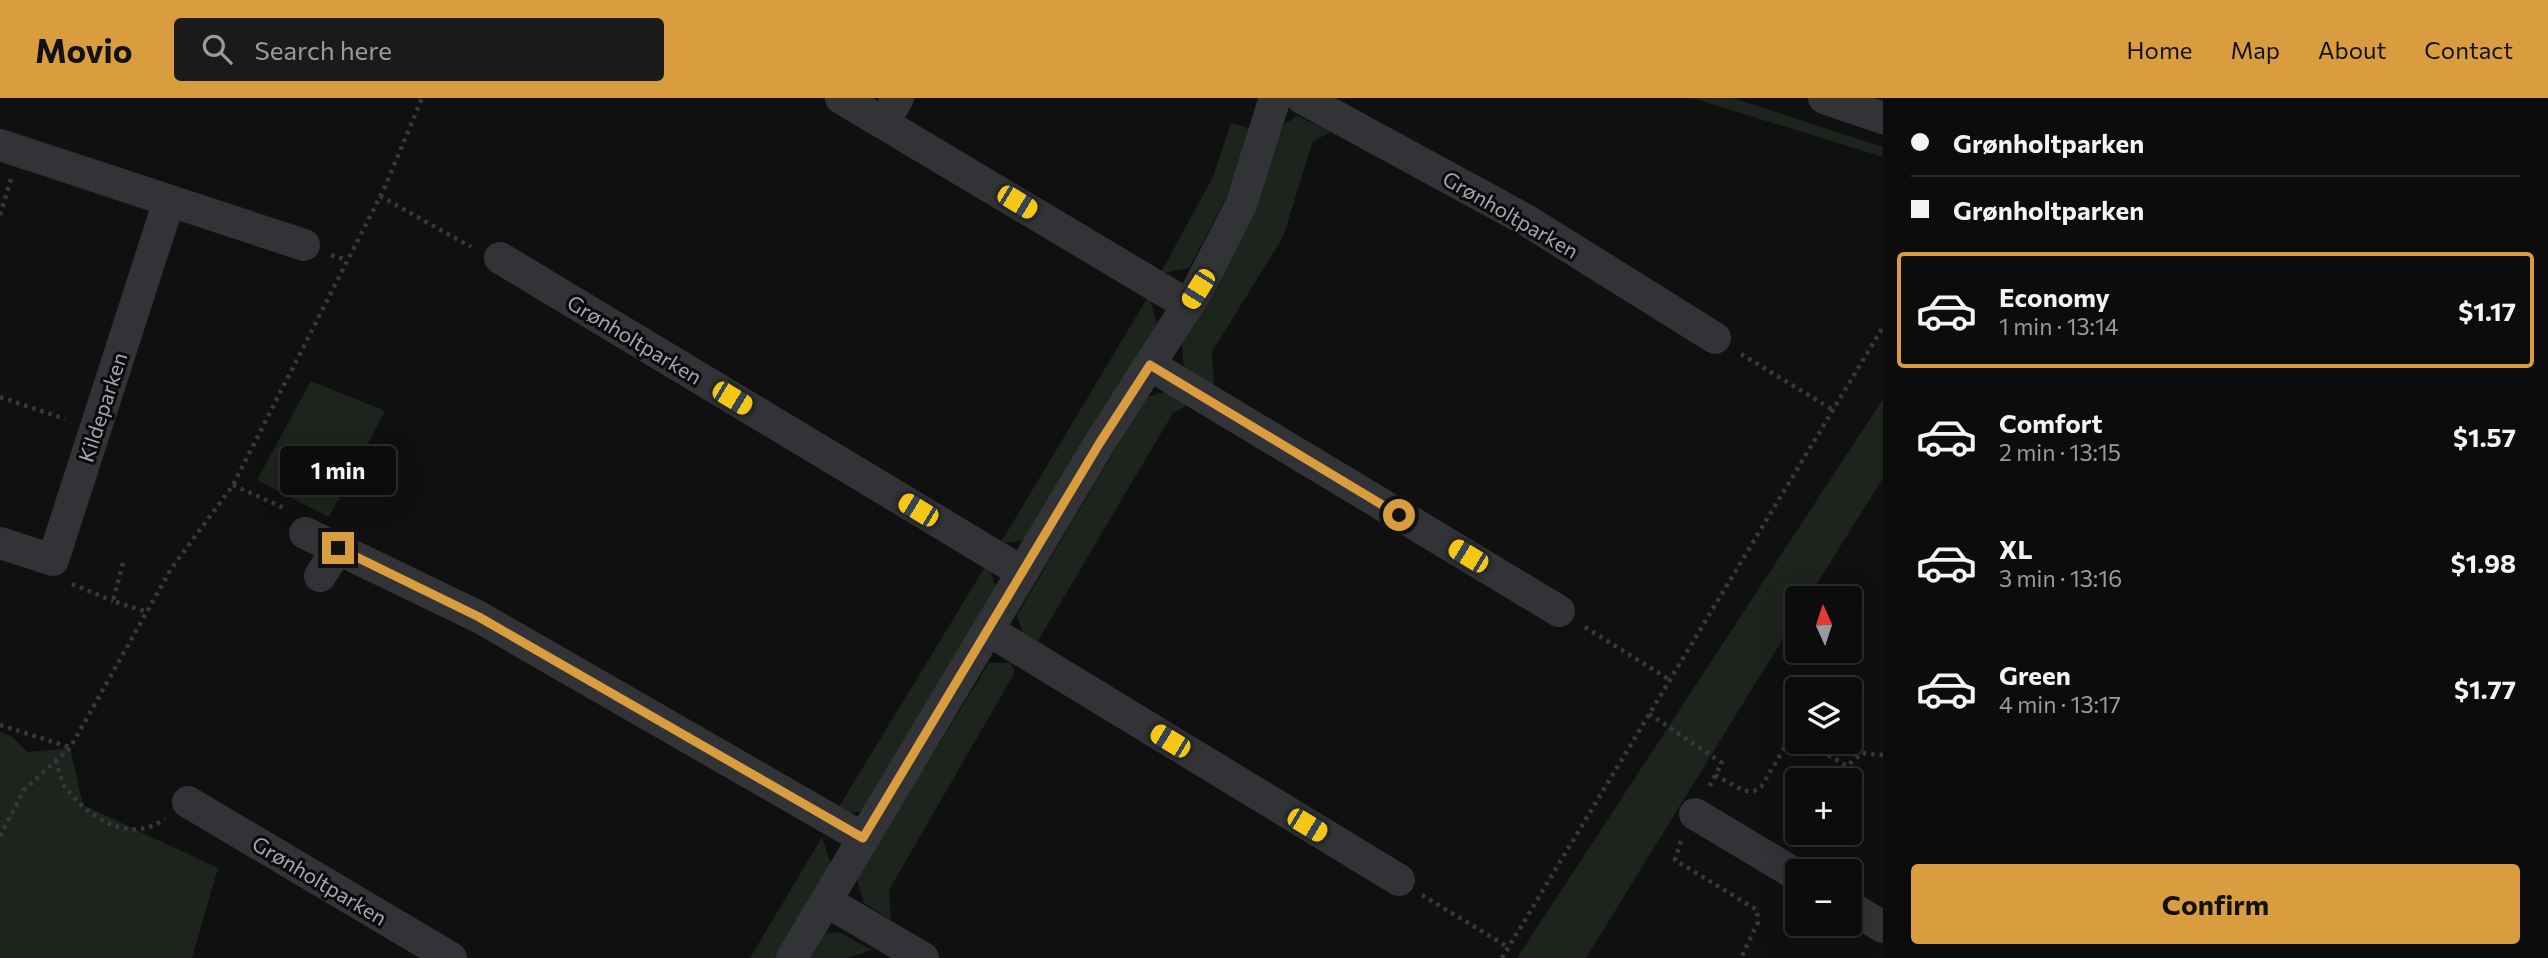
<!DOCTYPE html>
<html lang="en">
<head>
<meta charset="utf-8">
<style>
  body { margin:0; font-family:Commissioner,sans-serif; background:#1a1a1b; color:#f1f3f6; height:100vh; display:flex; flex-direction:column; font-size:26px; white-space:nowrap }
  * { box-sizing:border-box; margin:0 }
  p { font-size:23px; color:#9a9b9d }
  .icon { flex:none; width:38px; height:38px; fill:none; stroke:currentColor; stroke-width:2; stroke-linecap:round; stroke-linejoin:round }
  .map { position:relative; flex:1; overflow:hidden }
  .details { display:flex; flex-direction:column; background:#0c0c0d; width:665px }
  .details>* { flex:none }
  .hud { display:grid; align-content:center; height:154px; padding:0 28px; background:#0c0c0d }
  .needle { width:46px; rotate:357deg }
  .buttons { position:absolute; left:1785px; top:488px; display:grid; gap:14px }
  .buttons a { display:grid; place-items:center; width:77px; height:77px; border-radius:7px; background:#0c0c0d; box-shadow:0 7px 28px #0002,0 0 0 2px #2c2c2e; font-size:35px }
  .end { position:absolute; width:32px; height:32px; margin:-16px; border:9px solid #d99d40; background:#111; box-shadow:0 0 0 4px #111 }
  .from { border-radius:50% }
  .bubble { position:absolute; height:49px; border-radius:7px; background:#0c0c0d; box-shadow:0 7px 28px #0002,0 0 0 2px #2c2c2e; font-size:23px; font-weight:700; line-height:49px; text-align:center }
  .car { position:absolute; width:21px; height:42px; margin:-21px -10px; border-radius:9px; box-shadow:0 0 5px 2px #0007; background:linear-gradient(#f5c518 24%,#345 0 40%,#f5c518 0 76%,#345 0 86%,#f5c518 0) }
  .hud b { display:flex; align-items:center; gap:24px; height:66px; font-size:26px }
  .hud b+b { border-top:2px solid #2c2c2e }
  .hud i { width:18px; height:18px; background:#f1f3f6 }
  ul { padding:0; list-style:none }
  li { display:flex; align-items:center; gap:21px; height:116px; margin:0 14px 10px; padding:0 14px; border:4px solid transparent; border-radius:7px }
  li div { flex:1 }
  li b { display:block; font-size:26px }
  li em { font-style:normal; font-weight:700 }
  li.active { border-color:#d99d40 }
  li>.icon { width:63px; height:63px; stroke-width:1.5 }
  .button { display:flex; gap:14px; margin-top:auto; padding:14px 28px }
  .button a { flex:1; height:80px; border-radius:7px; background:#d99d40; color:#111; font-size:28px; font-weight:700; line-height:80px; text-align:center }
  header { display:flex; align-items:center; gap:42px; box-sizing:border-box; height:98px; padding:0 35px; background:#d99d40; color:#111 }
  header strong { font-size:33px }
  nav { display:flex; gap:38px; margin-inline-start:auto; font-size:24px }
  .search { width:490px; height:63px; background:#1a1a1b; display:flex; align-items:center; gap:18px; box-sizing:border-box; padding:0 24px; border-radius:7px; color:#9a9b9d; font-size:26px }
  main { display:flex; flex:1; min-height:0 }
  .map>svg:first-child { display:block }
  .green { fill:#1d231d }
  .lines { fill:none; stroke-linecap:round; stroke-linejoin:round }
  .path { stroke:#38393d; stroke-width:4.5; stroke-dasharray:3.5 5; stroke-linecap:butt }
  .minor { stroke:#323336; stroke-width:32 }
  .route { stroke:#d99d40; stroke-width:9 }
  .labels { text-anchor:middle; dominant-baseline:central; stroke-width:6; stroke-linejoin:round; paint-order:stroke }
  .street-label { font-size:21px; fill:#a3a8b0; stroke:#0b0b0c }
</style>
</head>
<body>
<header>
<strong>Movio</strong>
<div class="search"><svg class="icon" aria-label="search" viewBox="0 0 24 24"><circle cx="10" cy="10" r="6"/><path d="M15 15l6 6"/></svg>Search here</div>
<nav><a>Home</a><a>Map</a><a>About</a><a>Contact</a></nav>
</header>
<main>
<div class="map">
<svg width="1883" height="860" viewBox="0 0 1883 860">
  <rect width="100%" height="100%" fill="#101011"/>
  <g class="green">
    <path d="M1692,0h41l150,49v10z"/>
    <path d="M1298,18l33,16 -18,9 -30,96 -71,115 2,33 -30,-15 -2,-28 73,-133 29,-85z"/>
    <path d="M1231,25l21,6 -28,73 -35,66 -29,6 53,-97z"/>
    <path d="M1149,197l8,28 -128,216 -29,5z"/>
    <path d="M311,283l74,30 -56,106 -72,-37z"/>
    <path d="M1173,292l17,14 -17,9 -137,231 -11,-5 -8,-24 129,-218z"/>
    <path d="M1883,301v79l-75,120h-11v18l-211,342h-69z"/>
    <path d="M988,464l8,26 -132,223 -30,4z"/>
    <path d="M989,565h21l5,9 -126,218 2,30 -27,-17 -8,-25z"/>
    <path d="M0,634l10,3 18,17 42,-4 13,57 135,63 -26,90h-192z"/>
    <path d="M822,739l9,27 -56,94h-25z"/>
    <path d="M839,834l33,18 -24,8h-37l14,-24z"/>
  </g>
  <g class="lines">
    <g class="path">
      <path d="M380,98l91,51"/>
      <path d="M0,117l11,-36"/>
      <path d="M331,157l16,5"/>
      <path d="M1741,256l92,56"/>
      <path d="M0,299l65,22"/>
      <path d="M233,387l53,24"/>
      <path d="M123,465l-10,38 34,11"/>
      <path d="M72,486l41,17"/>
      <path d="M1585,529l85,53"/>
      <path d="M1649,616l73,49 -13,24"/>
      <path d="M0,627l69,22"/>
      <path d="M1806,644l41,24 15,-13 21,2"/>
      <path d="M56,662c3,9 4,20 9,27 23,30 64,58 100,32"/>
      <path d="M1715,677l29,16h10l7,-4 27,-45 9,-5"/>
      <path d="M0,738l24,-46 46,-42 101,-179 62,-84 152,-298 37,-89"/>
      <path d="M1681,743l-6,19 82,50 1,12 -17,36"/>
      <path d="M1422,797l86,52"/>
      <path d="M1502,860l381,-631"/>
    </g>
    <g class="minor">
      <path d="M841,0l347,207"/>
      <path d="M1302,0l224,122 189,118"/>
      <path d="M1824,0l59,20"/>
      <path d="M883,25l15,-25"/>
      <path d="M0,47l304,100"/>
      <path d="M500,160l522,314"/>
      <path d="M1150,267l409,246"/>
      <path d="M305,435l174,84 384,221"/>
      <path d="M0,445l53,17 116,-359"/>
      <path d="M320,478l18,-28"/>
      <path d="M988,532l411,250"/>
      <path d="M188,704l263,156"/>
      <path d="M1695,716l102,61"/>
      <path d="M826,803l97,57"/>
      <path d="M1850,809l33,20"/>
      <path d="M792,860l307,-514 99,-155 43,-84 34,-107"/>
    </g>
  </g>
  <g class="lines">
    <path class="route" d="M338,450l141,69 384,221 236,-394 51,-79 249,150"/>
  </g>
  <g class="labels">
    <g class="street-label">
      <text transform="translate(1511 116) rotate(30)">Grønholtparken</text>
      <text transform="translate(635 241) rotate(31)">Grønholtparken</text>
      <text transform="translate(102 309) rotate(-72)">Kildeparken</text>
      <text transform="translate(320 782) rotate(31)">Grønholtparken</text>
    </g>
  </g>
</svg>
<div class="buttons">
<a><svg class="needle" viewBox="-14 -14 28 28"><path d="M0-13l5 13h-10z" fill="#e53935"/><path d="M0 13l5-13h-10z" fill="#9a9b9d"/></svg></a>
<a><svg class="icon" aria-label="layers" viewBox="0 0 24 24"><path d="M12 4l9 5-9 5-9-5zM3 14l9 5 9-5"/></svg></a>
<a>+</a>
<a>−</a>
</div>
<i class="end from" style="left:1399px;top:417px"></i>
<i class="end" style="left:338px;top:450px"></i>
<div class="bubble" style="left:280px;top:348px;width:116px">1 min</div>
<i class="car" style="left:1017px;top:104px;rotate:121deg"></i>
<i class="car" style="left:1198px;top:191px;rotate:212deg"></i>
<i class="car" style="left:732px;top:300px;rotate:121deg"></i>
<i class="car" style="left:918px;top:412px;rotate:301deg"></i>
<i class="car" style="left:1468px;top:458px;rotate:301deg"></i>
<i class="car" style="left:1170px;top:643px;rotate:301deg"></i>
<i class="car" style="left:1307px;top:727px;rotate:121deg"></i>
</div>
<section class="details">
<div class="hud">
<b><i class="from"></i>Grønholtparken</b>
<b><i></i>Grønholtparken</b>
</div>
<ul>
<li class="active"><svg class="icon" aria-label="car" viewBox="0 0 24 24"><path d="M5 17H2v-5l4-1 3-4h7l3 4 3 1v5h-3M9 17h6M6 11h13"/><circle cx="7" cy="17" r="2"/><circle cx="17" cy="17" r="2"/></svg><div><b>Economy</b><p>1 min · 13:14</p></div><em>$1.17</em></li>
<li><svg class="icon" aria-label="car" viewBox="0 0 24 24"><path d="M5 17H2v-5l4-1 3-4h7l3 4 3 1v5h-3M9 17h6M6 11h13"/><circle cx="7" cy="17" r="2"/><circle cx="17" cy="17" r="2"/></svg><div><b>Comfort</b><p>2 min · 13:15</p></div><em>$1.57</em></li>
<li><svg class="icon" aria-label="car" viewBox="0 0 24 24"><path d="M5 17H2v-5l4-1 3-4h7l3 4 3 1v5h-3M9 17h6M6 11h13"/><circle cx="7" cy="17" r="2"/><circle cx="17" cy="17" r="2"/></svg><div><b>XL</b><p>3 min · 13:16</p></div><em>$1.98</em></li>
<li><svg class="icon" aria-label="car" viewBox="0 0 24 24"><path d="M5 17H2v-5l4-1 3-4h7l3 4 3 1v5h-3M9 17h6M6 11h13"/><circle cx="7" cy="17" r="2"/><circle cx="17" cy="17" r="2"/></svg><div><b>Green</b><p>4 min · 13:17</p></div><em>$1.77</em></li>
</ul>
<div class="button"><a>Confirm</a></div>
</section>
</main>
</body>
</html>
